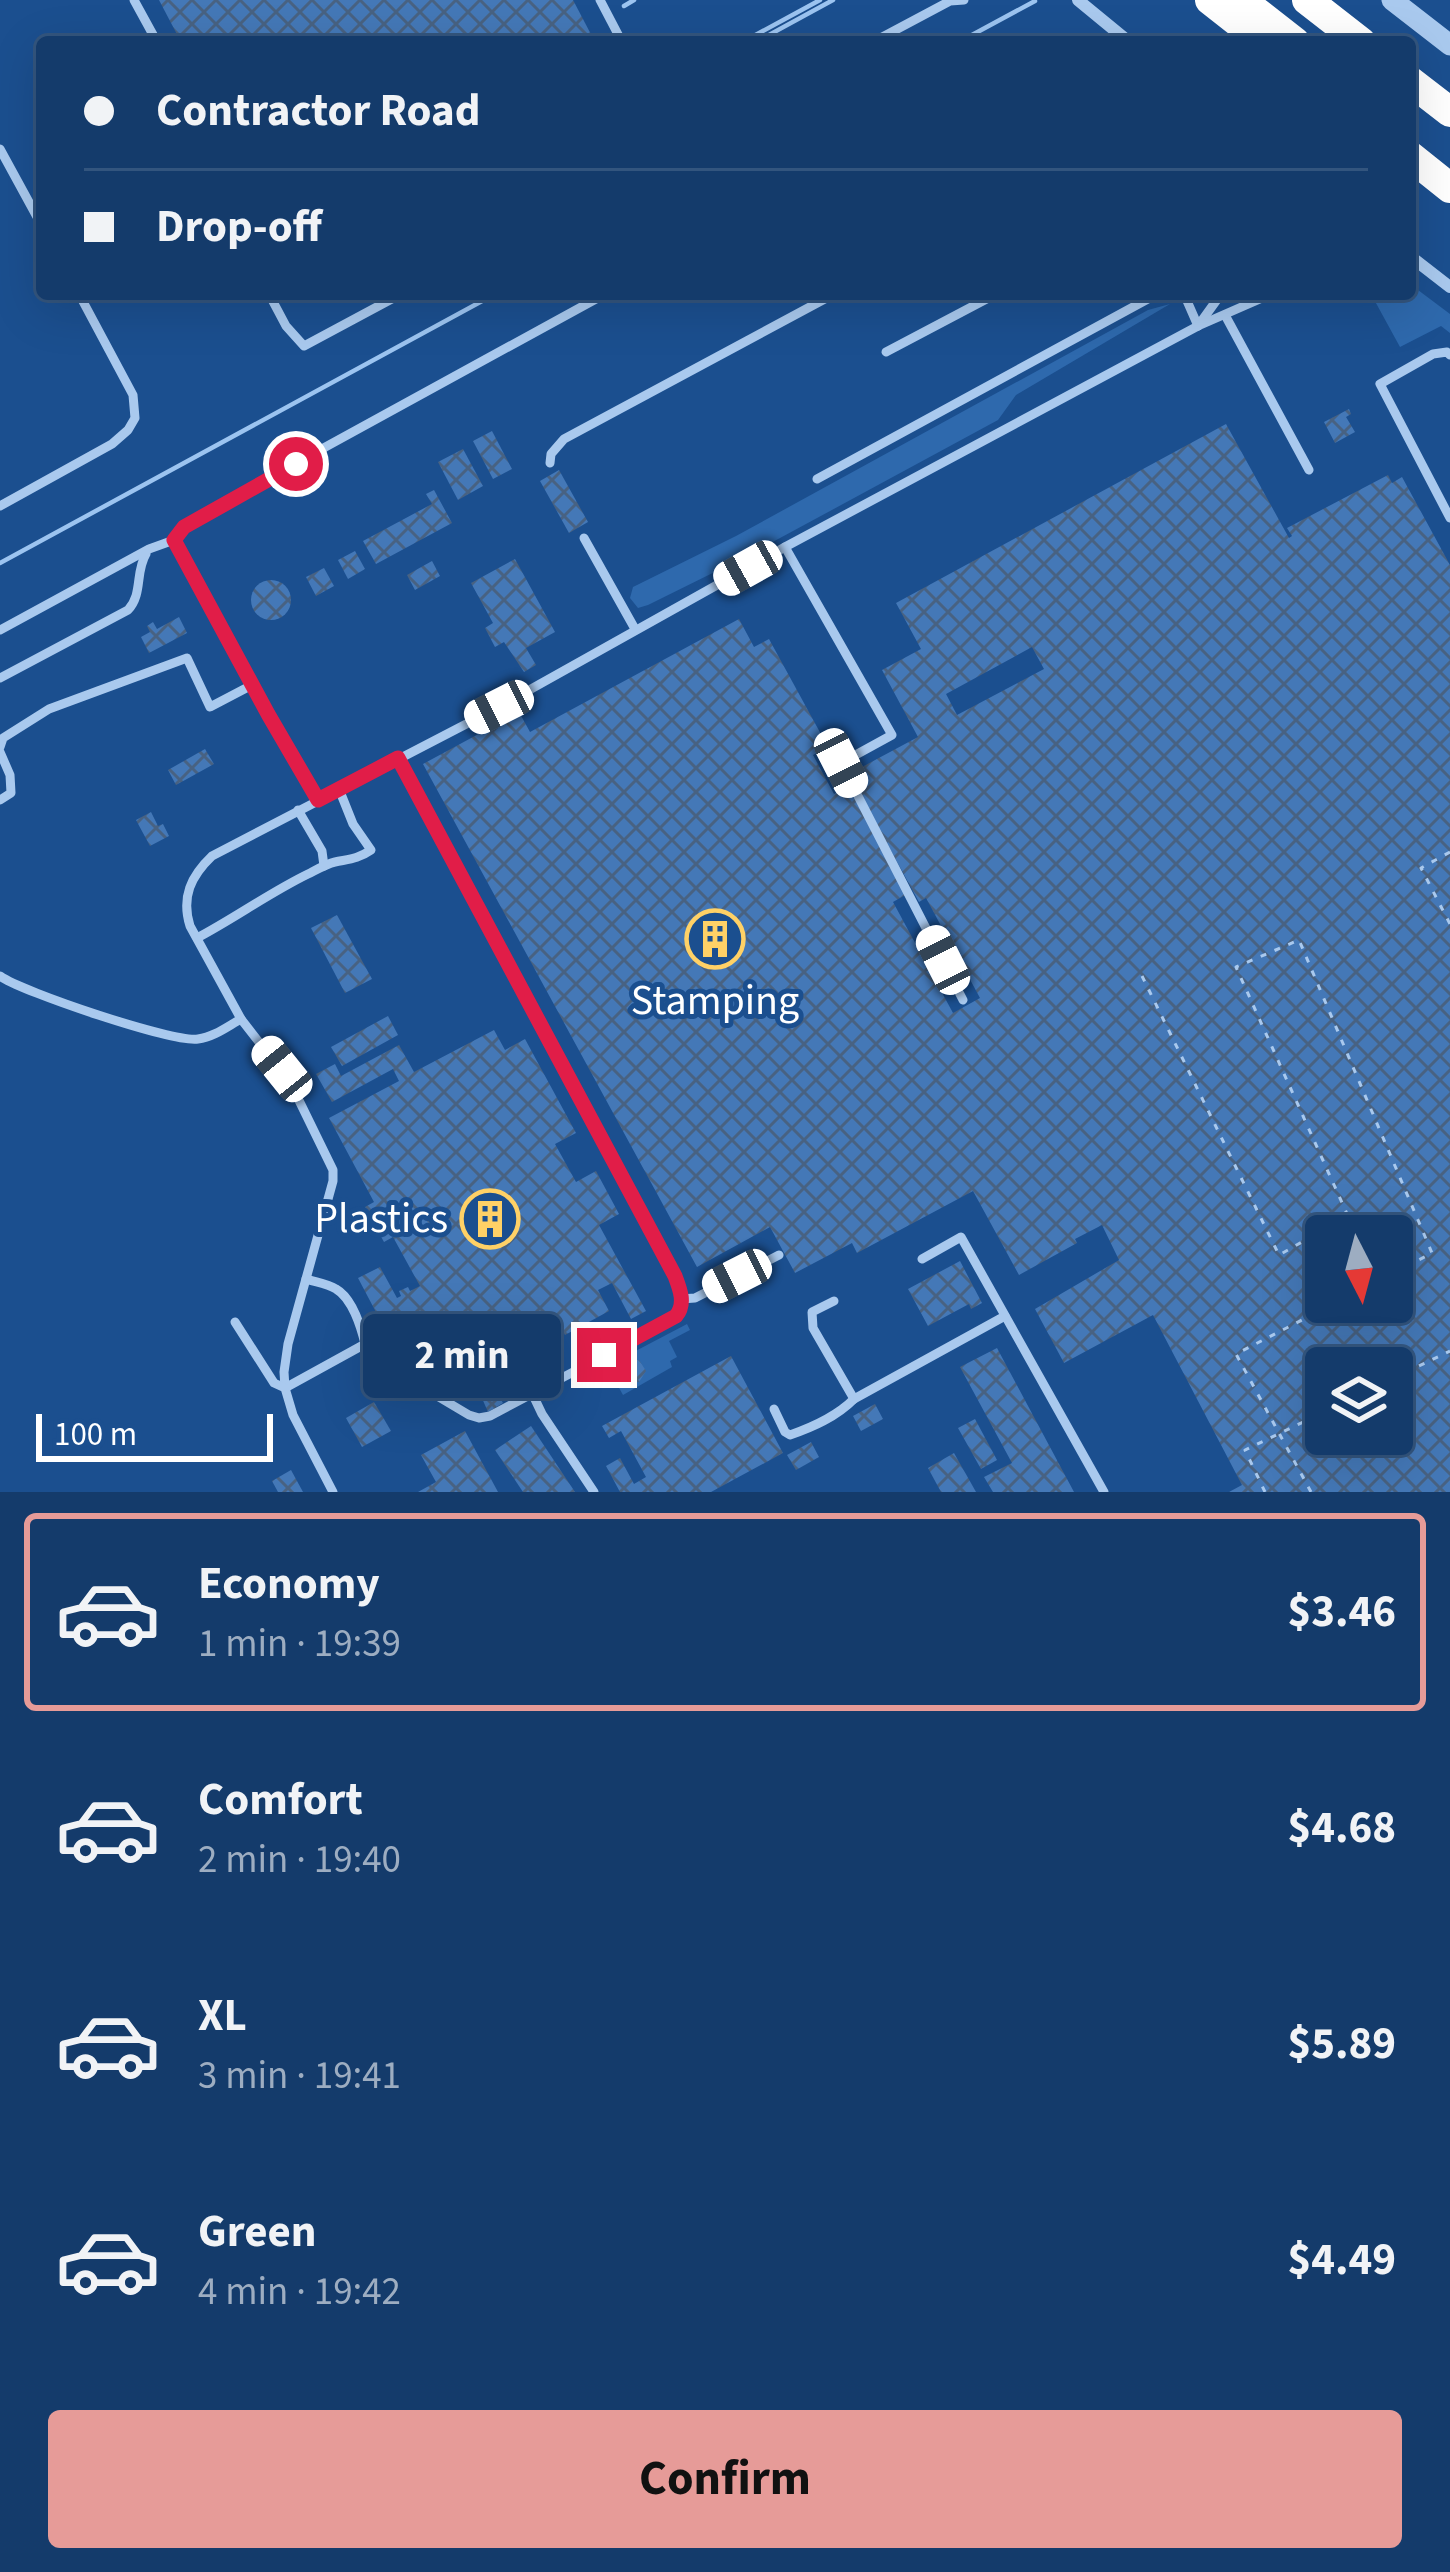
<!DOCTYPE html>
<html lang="en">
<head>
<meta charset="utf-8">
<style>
  body { margin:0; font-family:"Source Sans 3",sans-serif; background:#1d4271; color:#f1f3f6; height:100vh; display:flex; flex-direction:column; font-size:45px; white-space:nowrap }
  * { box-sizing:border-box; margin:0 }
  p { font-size:39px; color:#9dadc1 }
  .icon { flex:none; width:66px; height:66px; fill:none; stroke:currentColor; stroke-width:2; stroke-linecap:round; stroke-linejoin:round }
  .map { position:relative; height:1492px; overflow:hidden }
  .drawer { display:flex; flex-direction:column; background:#143b6b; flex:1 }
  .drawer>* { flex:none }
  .hud { position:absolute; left:36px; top:36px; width:1380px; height:264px; border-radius:12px; box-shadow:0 12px 48px #0002,0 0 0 3px #33557e; display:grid; align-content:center; height:264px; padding:0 48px; background:#143b6b }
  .needle { width:78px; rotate:174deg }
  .controls { position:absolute; left:1305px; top:1215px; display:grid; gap:24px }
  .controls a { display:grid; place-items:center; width:108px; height:108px; border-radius:12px; background:#143b6b; box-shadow:0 12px 48px #0002,0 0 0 3px #33557e; font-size:60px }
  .scale { position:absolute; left:36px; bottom:30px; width:237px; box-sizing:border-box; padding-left:12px; border:6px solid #fff; border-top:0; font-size:33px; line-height:42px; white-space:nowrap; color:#fff; -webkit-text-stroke:9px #1b4f8f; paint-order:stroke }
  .end { position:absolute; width:54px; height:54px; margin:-27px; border:15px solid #e11d48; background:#fff; box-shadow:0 0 0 6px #fff }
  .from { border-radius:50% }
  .bubble { position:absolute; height:84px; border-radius:12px; background:#143b6b; box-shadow:0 12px 48px #0002,0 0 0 3px #33557e; font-size:39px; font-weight:700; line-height:84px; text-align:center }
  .car { position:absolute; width:36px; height:72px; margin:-36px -18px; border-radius:15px; box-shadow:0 0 9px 3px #0007; background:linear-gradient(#fff 24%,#345 0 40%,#fff 0 76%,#345 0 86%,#fff 0) }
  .hud b { display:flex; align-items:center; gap:42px; height:114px; font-size:45px }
  .hud b+b { border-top:3px solid #33557e }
  .hud i { width:30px; height:30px; background:#f1f3f6 }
  ul { padding:21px 0 0; list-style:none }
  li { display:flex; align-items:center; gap:36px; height:198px; margin:0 24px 18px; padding:0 24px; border:6px solid transparent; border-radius:12px }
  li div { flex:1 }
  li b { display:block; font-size:45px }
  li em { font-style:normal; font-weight:700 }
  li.selected { border-color:#e69b98 }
  li>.icon { width:108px; height:108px; stroke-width:1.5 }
  .button { display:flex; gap:24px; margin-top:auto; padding:24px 48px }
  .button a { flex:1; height:138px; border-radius:12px; background:#e69b98; color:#111; font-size:48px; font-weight:700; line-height:138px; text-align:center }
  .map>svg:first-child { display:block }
  .garden { fill:#2e69ad }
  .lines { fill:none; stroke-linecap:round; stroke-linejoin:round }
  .stream { stroke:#9cc4f0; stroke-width:4.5 }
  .building { fill:url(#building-cross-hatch); fill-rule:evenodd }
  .path { stroke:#a9c9ee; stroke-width:3; stroke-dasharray:6 9; stroke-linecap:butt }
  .service { stroke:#a9c9ee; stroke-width:9 }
  .minor { stroke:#a9c9ee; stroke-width:12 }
  .tertiary { stroke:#a9c9ee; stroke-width:21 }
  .motorway { stroke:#fff; stroke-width:30 }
  .route { stroke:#e11d48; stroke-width:15 }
  .labels { text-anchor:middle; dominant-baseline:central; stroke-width:10; stroke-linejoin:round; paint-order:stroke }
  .poi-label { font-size:42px; fill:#fff; stroke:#1b4f8f }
</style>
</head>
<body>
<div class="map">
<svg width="1450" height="1492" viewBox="0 0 1450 1492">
  <defs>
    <pattern id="building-cross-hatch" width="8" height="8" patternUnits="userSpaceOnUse" patternTransform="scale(3)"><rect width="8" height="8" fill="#4478b7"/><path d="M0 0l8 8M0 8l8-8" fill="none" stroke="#486282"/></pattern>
  </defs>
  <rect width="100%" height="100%" fill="#1b4f8f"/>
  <g class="garden">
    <path d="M1410,284l40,30v19l-9,-7 -41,21 -29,-53h39z"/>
    <path d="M1170,304l-154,91 -18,25 -251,136 -99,49 -10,3 -8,-10 3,-11 103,-51 412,-226z"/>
    <path d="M687,1324l3,6 -21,11 8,16 -7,4 2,6 -49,28 -16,-29z"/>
  </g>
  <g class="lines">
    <g class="stream">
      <path d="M624,6l10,-6"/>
      <path d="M750,38l70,-38"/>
      <path d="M756,42l77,-42"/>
      <path d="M959,42l76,-41"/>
      <path d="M0,563l495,-269"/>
    </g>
  </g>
  <g class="building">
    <path d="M159,0h414l22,42h-414z"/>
    <path d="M1349,409l2,5 -5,3 9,15 -20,11 -11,-21z"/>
    <path d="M1226,424l63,114 3,-2 -5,-8 101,-53 4,8 10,-6 48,88v927h-221l13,-7 -89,-170 -89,48 -29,-54 84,-49 -17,-35 -27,14 2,4 -58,32 -46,-84 -116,62 -5,-10 -57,30 -25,-46 -73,40 -274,-503 96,-52 11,20 209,-113 15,28 15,-8 59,108 -15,8 21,39 14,-8 59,108 -14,8 60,111 27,-15 -54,-100 -7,4 -70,-128 69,-37 -36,-67 39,-21 -25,-46zM1032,647l12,22 -87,46 -11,-21zM1326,1236h66v66h-66zM1326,1368h66v66h-66z"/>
    <path d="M492,431l20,38 -19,10 -20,-38z"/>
    <path d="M463,449l20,37 -25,14 -20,-38z"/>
    <path d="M559,470l29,52 -19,11 -29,-52z"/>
    <path d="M434,490l18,33 -76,41 -13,-23 69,-37 -6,-10z"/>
    <path d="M355,551l10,18 -17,10 -10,-19z"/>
    <path d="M515,559l40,73 -29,16 10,17 -12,7 -20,-30 -9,5 -10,-19 8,-5 -22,-40z"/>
    <path d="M432,561l8,15 -25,14 -8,-15z"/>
    <path d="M324,568l10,18 -18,10 -10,-19z"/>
    <circle cx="271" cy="600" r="20"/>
    <path d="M179,617l8,16 -38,20 -8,-16 9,-5 -3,-6 6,-4 4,7z"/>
    <path d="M205,749l9,15 -38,21 -8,-15z"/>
    <path d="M151,812l7,14 5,-2 6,12 -19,10 -14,-26z"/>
    <path d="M337,915l35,64 -27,14 -34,-65z"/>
    <path d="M388,1016l10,19 -56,31 -11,-19z"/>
    <path d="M494,1030l11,20 20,-11 51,94 -21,11 21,38 20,-11 23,43 -20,11 47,86 -15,8 -19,-36 -14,7 11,21 -44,24 -11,-21 -6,3 11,20 -12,6 -9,-15 -12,6 19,36 -38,21 -4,-8 -9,5 9,15 -15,9 -10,-23 10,-5 -17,-24 -29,15 -29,-53 -25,13 -30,-57 22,-11 17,31 4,-2 -2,-5 9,-4 2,4 10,-5 -27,-49 -9,5 -19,-35 9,-5 -45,-84 70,-37 -6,-12 -61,33 -16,-28 19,-10 6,12 58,-31 15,27z"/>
    <path d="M960,1261l22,42 -11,6 -2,-5 -41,22 -20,-37z"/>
    <path d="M997,1348l77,144h-81l-9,-15 28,-14 -52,-96z"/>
    <path d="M731,1356l52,97 -72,39h-91l-14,-26 14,-8 14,26 12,-7 -25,-46 -12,7 -7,-12z"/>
    <path d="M627,1360h12l7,11 -7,11h-13l-6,-11z"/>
    <path d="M374,1402l17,29 -29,16 -16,-29z"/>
    <path d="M875,1404l8,15 -22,12 -8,-15z"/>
    <path d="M975,1419l22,41 -16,9 -23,-41z"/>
    <path d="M531,1426l44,66h-52l-28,-42z"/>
    <path d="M465,1431l33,61h-80l18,-10 -15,-27z"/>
    <path d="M811,1442l8,15 -23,13 -9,-15z"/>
    <path d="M954,1453l22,39h-35l-13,-24z"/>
    <path d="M291,1470l12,22h-25l-6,-11z"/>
  </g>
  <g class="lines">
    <g class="path">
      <path d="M1450,852l-29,16 29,56"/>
      <path d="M1142,976l137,279 69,-39 -112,-249 63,-27 133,313 -40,21"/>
      <path d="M1392,1379l58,-28"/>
      <path d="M1265,1492l-20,-42 81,-39"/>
      <path d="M1311,1492l-75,-138 101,-52"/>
    </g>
    <g class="service">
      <path d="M134,0l23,42"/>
      <path d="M600,0l22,42"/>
      <path d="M873,42l77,-41 14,-1"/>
      <path d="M0,149l42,77"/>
      <path d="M269,294l17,32 18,20 97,-52"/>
      <path d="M1184,294l14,32"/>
      <path d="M1225,315l84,155"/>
      <path d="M1198,326l23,-32"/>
      <path d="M886,352l110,-58"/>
      <path d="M1450,355l-3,-3 -14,2 -53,30 70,134"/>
      <path d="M550,463l1,-9 13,-15 270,-145"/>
      <path d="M817,479l340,-185"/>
      <path d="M0,506l112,-62 16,-14 7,-12 -2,-23 -54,-101"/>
      <path d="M584,538l51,91"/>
      <path d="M174,540l94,174 50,86"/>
      <path d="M785,547l107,188 -51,28 122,237"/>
      <path d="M0,630l149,-81 25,-9 10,-13 30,-19 391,-214"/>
      <path d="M0,678l128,-68c15,-16 7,-38 18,-56"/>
      <path d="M0,747l3,-9 46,-29 138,-51 23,49 42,-22"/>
      <path d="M0,752l10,23 1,18 -11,7"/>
      <path d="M398,758l277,519 6,22"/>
      <path d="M298,810l24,41 2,15"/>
      <path d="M197,938c38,-20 72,-45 111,-64 8,-4 18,-10 27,-12 14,-3 23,-3 36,-12l-18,-26 -14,-35"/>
      <path d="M0,976c22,16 174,67 198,63 16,-2 30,-13 43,-20"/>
      <path d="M779,1255l-84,43 -14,1v12l-4,6 -187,99 -11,2 -10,-3 -84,-50 -20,-21 -80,44 -1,-16 4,-28 45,-163v-11l-43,-88 -49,-63 -51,-93c-9,-29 1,-50 22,-70l287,-149 286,-160 413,-221 73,-32"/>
      <path d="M922,1259l39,-22 143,255"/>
      <path d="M306,1279c9,3 22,5 30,10 16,9 25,38 29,55"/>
      <path d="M834,1301l-22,11 1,16 41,71"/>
      <path d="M235,1322l39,61 11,5 8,27 40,77"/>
      <path d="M532,1393l10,21 52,78"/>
      <path d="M774,1409l11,23 5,3c23,-8 46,-18 64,-36l151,-83"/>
    </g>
    <g class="minor">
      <path d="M1078,0l51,42"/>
      <path d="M1410,256l40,31"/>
    </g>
    <path class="tertiary" d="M1392,0l58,45"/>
    <g class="motorway">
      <path d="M1210,0l42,33"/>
      <path d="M1241,0l54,42"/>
      <path d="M1307,0l54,42"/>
      <path d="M1410,81l40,31"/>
      <path d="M1410,156l40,32"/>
    </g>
  </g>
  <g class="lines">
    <path class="route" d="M296,464l-112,63 -10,13 94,174 50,86 80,-42 277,518c5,13 11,28 1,40l-72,39"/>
  </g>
  <defs>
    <g id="building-ring" transform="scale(3)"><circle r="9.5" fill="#1b4f8f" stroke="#ffd166" stroke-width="1.5"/><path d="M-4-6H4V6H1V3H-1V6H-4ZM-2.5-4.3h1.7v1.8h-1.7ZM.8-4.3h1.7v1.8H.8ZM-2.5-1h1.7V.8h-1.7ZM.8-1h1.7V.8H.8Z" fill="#ffd166"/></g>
  </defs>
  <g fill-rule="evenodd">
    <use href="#building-ring" x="715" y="939"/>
    <use href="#building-ring" x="490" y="1219"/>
  </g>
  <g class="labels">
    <g class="poi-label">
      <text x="715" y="1001">Stamping</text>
      <text x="448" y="1219" text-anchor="end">Plastics</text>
    </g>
  </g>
</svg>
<div class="controls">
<a><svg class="needle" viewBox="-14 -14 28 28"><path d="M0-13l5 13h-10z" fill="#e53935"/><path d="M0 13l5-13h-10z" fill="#9dadc1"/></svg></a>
<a><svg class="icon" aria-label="layers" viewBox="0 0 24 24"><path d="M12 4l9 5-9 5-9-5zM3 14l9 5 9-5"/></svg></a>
</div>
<div class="scale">100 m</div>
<i class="end from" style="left:296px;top:464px"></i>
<i class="end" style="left:604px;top:1355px"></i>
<div class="bubble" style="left:363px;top:1314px;width:198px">2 min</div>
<i class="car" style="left:748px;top:568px;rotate:241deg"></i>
<i class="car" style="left:499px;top:707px;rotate:243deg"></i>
<i class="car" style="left:841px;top:763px;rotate:153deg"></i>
<i class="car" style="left:943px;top:960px;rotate:333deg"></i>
<i class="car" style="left:282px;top:1069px;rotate:321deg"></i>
<i class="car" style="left:737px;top:1276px;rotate:243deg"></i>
<div class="hud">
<b><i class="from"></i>Contractor Road</b>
<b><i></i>Drop-off</b>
</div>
</div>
<section class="drawer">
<ul>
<li class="selected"><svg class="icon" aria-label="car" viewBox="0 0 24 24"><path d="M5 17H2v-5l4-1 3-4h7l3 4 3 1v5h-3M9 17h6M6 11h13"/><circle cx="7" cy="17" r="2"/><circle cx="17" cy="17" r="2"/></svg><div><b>Economy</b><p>1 min · 19:39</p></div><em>$3.46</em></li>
<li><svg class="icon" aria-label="car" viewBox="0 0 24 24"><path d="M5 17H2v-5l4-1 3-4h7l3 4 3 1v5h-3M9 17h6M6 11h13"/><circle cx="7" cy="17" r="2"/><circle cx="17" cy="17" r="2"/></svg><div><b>Comfort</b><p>2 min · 19:40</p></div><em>$4.68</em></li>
<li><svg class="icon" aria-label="car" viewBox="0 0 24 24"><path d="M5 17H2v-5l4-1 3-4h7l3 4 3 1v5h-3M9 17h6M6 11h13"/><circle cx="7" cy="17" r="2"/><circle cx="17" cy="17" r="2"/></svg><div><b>XL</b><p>3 min · 19:41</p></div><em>$5.89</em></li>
<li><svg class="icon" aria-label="car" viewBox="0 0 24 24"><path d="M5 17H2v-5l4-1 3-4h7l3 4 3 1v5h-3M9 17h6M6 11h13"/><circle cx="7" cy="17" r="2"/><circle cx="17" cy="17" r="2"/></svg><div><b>Green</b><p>4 min · 19:42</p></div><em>$4.49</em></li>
</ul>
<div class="button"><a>Confirm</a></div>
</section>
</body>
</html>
